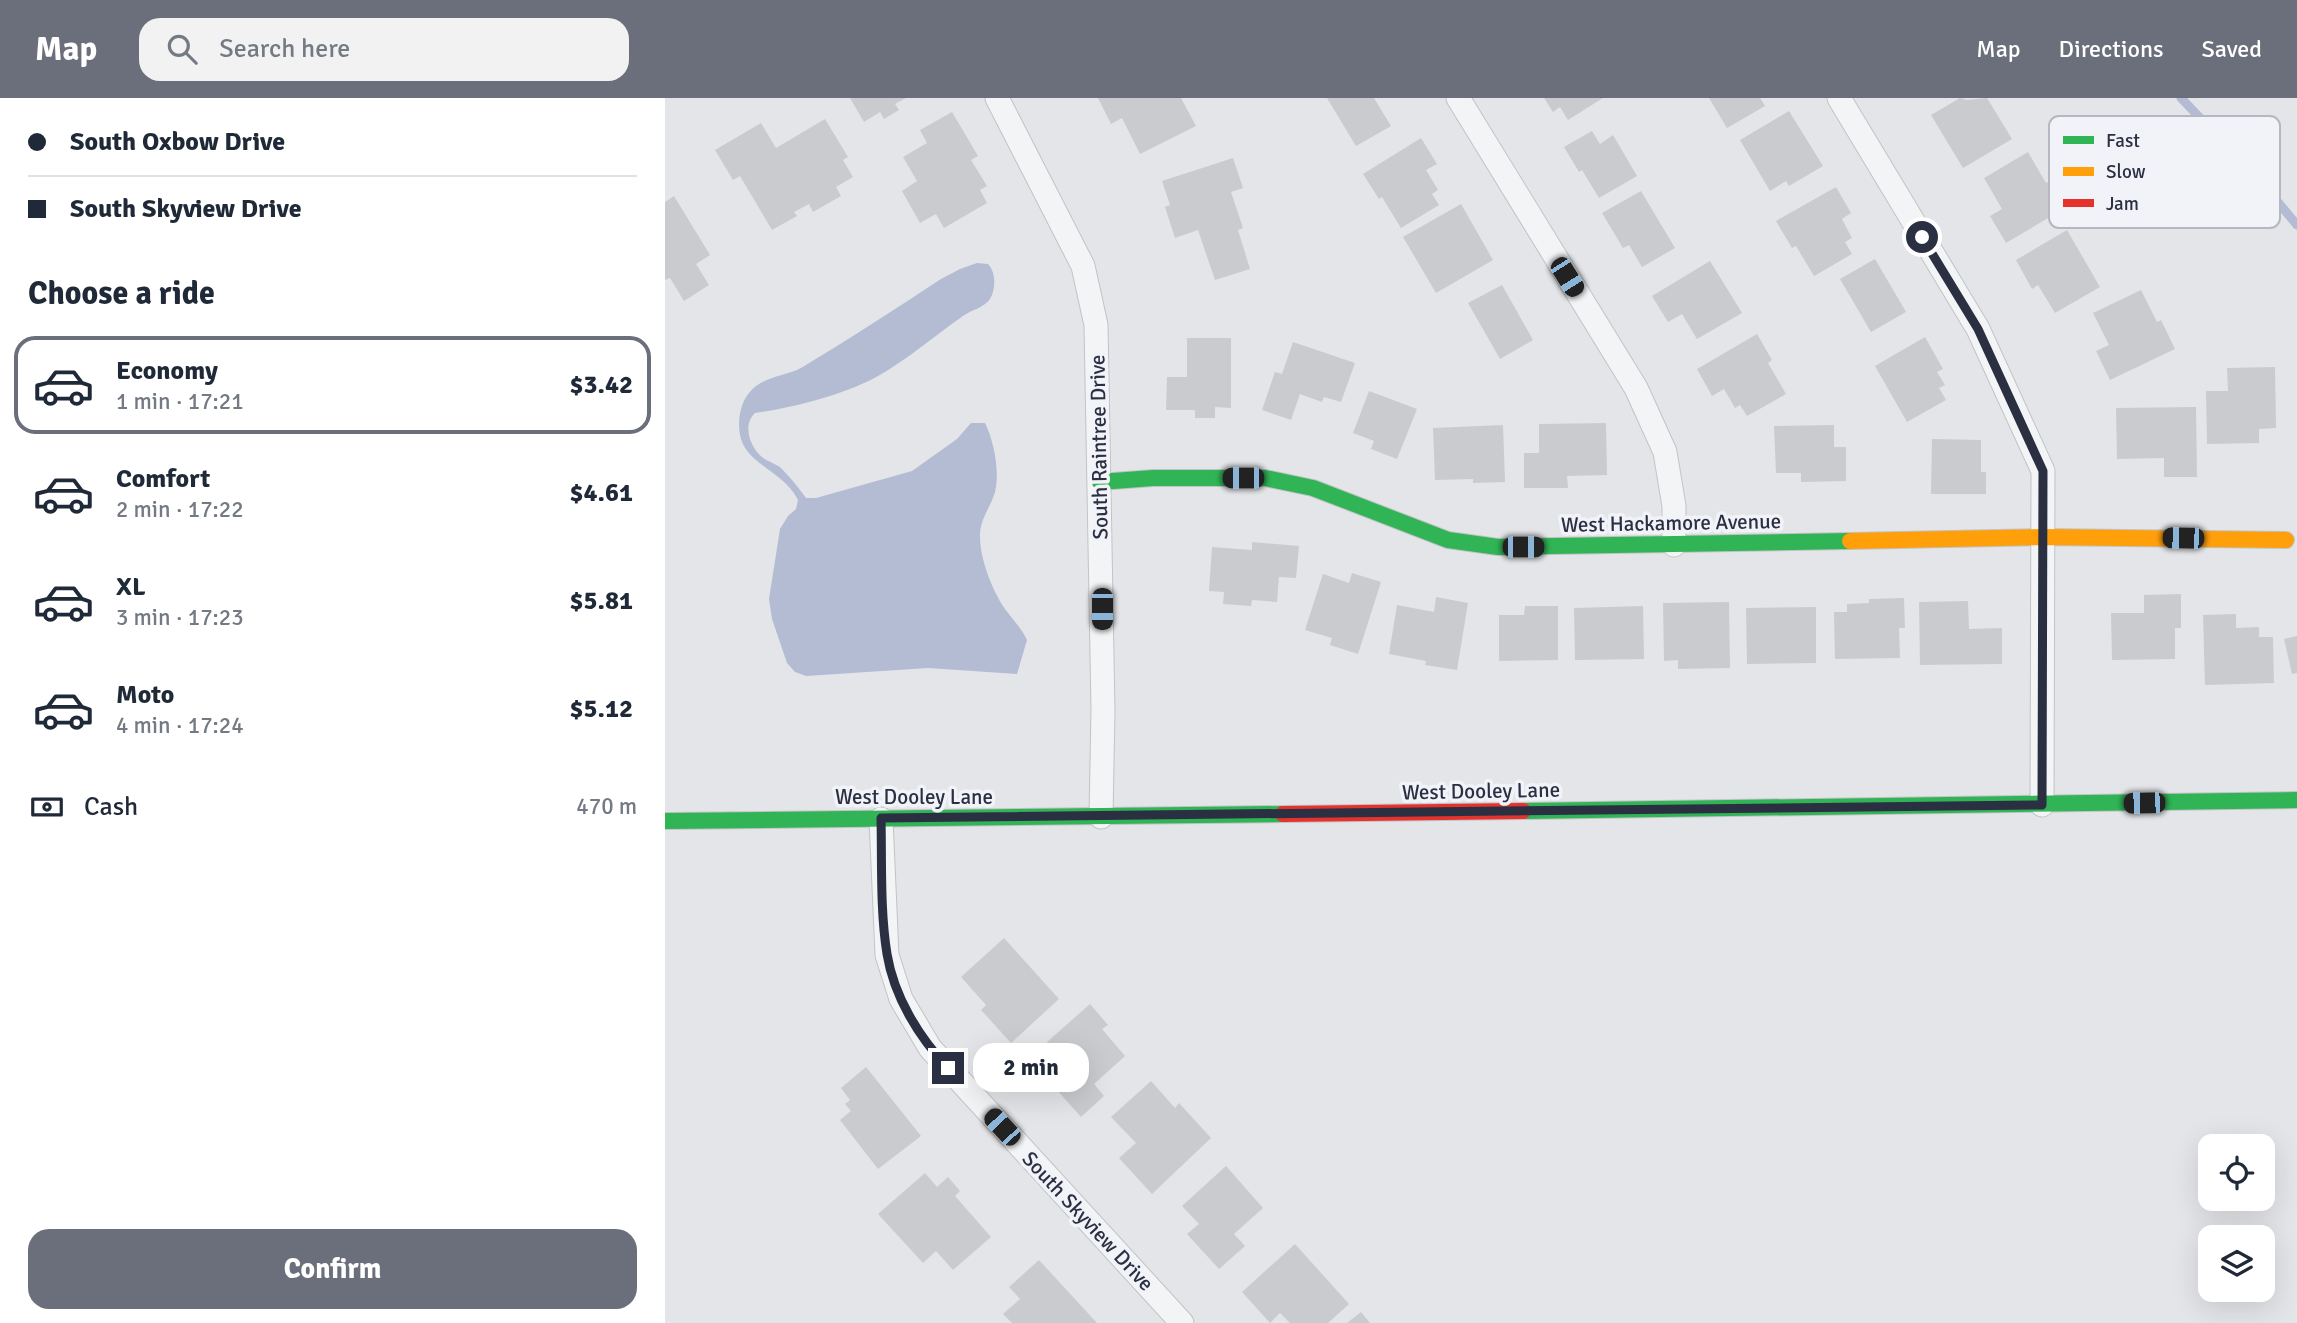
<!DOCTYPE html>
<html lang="en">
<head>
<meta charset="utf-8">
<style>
  body { margin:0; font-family:Signika,sans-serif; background:#f2f2f3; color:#1f2937; height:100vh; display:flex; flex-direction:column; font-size:26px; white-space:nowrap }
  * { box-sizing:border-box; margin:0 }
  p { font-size:23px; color:#747a83 }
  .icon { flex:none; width:38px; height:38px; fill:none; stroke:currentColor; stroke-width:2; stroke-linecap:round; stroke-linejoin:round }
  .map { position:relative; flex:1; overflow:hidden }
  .sheet { display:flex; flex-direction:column; background:#fff; width:665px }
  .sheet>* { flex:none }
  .banner { display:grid; align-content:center; height:154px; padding:0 28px; background:#fff }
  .tools { position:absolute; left:1533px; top:1036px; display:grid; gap:14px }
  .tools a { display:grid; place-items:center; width:77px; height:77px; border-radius:14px; background:#fff; box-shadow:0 7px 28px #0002; font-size:35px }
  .end { position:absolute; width:32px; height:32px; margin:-16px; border:9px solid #2a2f42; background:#fff; box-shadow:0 0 0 4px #fff }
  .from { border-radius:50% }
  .bubble { position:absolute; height:49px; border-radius:21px; background:#fff; box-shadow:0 7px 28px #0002; font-size:23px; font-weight:700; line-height:49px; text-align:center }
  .car { position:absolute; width:21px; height:42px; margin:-21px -10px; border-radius:9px; box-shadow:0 0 5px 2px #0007; background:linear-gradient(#222 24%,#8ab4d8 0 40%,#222 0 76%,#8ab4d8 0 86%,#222 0) }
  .banner b { display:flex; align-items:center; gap:24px; height:66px; font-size:26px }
  .banner b+b { border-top:2px solid #e0e1e3 }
  .banner i { width:18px; height:18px; background:#1f2937 }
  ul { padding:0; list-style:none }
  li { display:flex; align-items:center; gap:21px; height:98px; margin:0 14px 10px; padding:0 14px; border:4px solid transparent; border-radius:21px }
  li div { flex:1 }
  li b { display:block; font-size:26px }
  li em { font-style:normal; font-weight:700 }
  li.current { border-color:#6b6f7c }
  li>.icon { width:63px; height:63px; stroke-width:1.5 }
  h2 { padding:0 28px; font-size:32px; line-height:84px }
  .pay { display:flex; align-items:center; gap:18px; height:77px; padding:0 28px; font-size:26px }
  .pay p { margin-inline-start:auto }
  .primary-button { display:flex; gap:14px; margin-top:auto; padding:14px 28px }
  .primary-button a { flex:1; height:80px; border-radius:21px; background:#6b6f7c; color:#fff; font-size:28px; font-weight:700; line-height:80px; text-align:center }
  header { display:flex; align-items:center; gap:42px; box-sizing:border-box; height:98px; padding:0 35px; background:#6b6f7c; color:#fff }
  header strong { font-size:33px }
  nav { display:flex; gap:38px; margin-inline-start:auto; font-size:24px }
  .search { width:490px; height:63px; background:#f2f2f3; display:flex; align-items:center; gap:18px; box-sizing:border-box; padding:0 24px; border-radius:21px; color:#747a83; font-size:26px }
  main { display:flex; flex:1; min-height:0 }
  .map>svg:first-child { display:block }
  .water { fill:#b3bcd3 }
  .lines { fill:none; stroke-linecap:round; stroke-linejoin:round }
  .stream { stroke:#b3bcd3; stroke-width:9 }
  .building { fill:#cacbcf }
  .street-casing { stroke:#c2c3c6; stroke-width:25 }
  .fast-casing { stroke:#c2c3c6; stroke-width:18 }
  .slow-casing { stroke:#c2c3c6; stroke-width:18 }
  .jam-casing { stroke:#c2c3c6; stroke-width:18 }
  .street { stroke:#f3f4f6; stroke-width:23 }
  .fast { stroke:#30b455; stroke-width:16 }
  .slow { stroke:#ff9f0a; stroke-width:16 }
  .jam { stroke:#e5322d; stroke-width:16 }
  .route { stroke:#2a2f42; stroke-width:9 }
  .labels { text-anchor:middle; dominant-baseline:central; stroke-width:7; stroke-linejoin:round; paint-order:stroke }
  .street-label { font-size:21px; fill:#2a2f42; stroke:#f2f3f8 }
  .key { fill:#f2f3f8; stroke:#b6b8c1; stroke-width:2 }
  .key-label { font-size:19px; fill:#2a2f42 }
</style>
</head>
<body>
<header>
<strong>Map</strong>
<div class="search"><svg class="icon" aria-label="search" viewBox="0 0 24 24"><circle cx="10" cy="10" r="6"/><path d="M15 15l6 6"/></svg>Search here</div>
<nav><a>Map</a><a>Directions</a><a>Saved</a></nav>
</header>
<main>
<section class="sheet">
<div class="banner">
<b><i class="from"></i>South Oxbow Drive</b>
<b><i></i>South Skyview Drive</b>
</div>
<h2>Choose a ride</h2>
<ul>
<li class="current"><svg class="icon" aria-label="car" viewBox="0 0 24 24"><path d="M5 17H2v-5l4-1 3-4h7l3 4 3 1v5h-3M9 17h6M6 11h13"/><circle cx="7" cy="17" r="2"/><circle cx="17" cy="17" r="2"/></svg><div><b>Economy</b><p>1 min · 17:21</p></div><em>$3.42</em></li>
<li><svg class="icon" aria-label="car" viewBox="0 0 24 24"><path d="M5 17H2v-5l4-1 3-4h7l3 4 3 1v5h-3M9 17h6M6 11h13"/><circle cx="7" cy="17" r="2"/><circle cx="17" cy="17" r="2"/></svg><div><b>Comfort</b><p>2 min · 17:22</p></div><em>$4.61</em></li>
<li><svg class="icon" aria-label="car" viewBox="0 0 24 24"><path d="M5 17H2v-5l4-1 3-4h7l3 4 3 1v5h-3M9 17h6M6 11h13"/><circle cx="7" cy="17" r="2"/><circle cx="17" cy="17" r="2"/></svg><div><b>XL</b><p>3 min · 17:23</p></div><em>$5.81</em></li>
<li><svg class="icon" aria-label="car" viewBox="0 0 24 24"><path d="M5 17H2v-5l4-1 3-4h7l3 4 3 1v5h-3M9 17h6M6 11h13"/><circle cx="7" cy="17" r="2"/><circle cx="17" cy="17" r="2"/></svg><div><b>Moto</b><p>4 min · 17:24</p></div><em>$5.12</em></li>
</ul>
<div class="pay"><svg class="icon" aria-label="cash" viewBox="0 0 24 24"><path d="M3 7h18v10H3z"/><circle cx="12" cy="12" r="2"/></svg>Cash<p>470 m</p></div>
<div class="primary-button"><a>Confirm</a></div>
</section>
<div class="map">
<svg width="1632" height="1225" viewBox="0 0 1632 1225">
  <rect width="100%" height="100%" fill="#e4e5e8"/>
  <path class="water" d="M312,165l11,1c8,8 8,25 2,35 -6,9 -19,11 -27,17 -36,25 -68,55 -108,71 -32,13 -66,21 -100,26 -13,12 -5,34 7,44 6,5 13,6 19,11 9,9 17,19 25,30h10l96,-27 45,-32 14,-16h14c9,18 15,49 10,69 -4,14 -14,26 -15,41 -1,24 12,57 25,76 8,11 17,20 22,31l-10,34 -89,-6 -122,8 -11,-4 -8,-9 -15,-44 -3,-20 11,-70 8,-13 8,-7 2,-9c-14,-28 -49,-35 -57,-61 -4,-14 -2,-34 8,-46 13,-17 35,-16 52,-25 47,-28 94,-59 140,-89l19,-10z"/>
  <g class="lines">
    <path class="stream" d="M1516,0l80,84 36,43"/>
  </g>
  <g class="building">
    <path d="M185,0h56l-11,6 4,6 -15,9 -4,-7 -16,10z"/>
    <path d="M433,0h83l15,28 -56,28 -18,-36 -11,6z"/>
    <path d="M662,0h47l17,28 -35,20z"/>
    <path d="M879,0h59l-35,22 -8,-13 -7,5z"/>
    <path d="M1044,0h51l5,8 -38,22z"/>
    <path d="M1295,0l7,2 20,-2 25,41 -49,29 -32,-53z"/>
    <path d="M1124,13l34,55 -34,20 -3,-5 -16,10 -30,-51z"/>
    <path d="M287,14l26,44 -7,4 16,26 -7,4 7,13 -43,25 -8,-14 -16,9 -18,-32 15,-10 -14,-24 24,-14 -7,-13z"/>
    <path d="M160,21l23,38 -5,3 10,17 -17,10 5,9 -28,16 -4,-8 -15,8 3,4 -25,14 -32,-54 -7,4 -18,-30 46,-27 15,25z"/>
    <path d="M927,33l8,13 13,-9 24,41 -38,22 -17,-28 -3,2 -15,-25z"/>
    <path d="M756,40l16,26 -11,6 12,20 -6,4 7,11 -38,23 -19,-31 -3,2 -16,-25z"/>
    <path d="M1363,54l18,31 4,-2 15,27 -59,35 -16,-27 12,-7 -18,-31z"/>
    <path d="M568,60l10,30 -12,4 12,36 -5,2 12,39 -35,11 -17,-50 -23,8 -10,-31 5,-2 -8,-24z"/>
    <path d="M1171,89l15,26 -9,6 10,19 -7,4 7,12 -38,22 -18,-30 -4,2 -16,-27z"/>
    <path d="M976,93l34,57 -33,19 -13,-22 -6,3 -21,-35z"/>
    <path d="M9,98l36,59 -14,9 13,21 -25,16 -14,-23 -5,2v-78z"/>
    <path d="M796,106l32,56 -57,33 -33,-56z"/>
    <path d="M1402,132l33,57 -45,26 -17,-28 -6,4 -16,-29z"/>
    <path d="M1210,161l31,53 -35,20 -31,-53z"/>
    <path d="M1045,163l32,52 -45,26 -15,-25 -14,8 -16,-26z"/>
    <path d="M837,187l31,55 -33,19 -32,-56z"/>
    <path d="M1476,192l16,32 4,-2 14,29 -65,31 -14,-29 13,-6 -16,-32z"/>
    <path d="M1092,236l15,26 -4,3 18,31 -39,22 -7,-11 -5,3 -11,-19 -12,7 -15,-27z"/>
    <path d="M1260,239l18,32 -6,3 8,13 -6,3 7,12 -39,22 -32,-56z"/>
    <path d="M522,240h44v70l-16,-1v11h-20v-8h-29l1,-33h20z"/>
    <path d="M628,244l62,21 -14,39 -17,-5 -2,5 -22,-8 -9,26 -29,-10 13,-38 7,2z"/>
    <path d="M1610,269l1,61 -17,1v14l-52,1 -1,-53h22l-1,-23z"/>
    <path d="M704,293l48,18 -20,50 -26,-10 3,-8 -21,-8z"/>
    <path d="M1531,309l1,70h-33v-19l-47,1 -1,-51z"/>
    <path d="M941,325l1,52 -40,1 1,12h-44v-35h15v-29z"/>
    <path d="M838,327l2,57 -32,1v-4l-38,1 -2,-52z"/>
    <path d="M1169,327v22h12v34l-45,1v-9h-25l-2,-47z"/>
    <path d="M1267,341l49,1v32h5v22h-55z"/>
    <path d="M587,444l47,4 -3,32 -17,-1 -2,25 -25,-2 -1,6 -28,-2 1,-12 -15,-1 3,-44 40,3z"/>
    <path d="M687,475l29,9 -23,72 -28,-9 2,-7 -27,-8 18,-56 26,9z"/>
    <path d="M1516,496v34h-6v31l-63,1 -1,-47h33v-18z"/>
    <path d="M771,499l32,6 -11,67 -32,-5 1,-4 -37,-7 8,-49 37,7z"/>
    <path d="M1239,500l1,30h-6l1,30 -65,1 -1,-47h13v-8l22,-1v-4z"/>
    <path d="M1303,503l1,28 33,-1v36l-82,1 -1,-63z"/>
    <path d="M1064,504l1,66 -52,1v-9l-14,1 -1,-58z"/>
    <path d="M860,508h33v54l-59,1v-46h25z"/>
    <path d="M978,508l1,53 -69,1 -1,-52z"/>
    <path d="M1151,509v56l-69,1 -1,-56z"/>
    <path d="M1571,516v14l23,-1v10h14l1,46 -69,2 -2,-70z"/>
    <path d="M1632,538v37l-5,1 -8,-35z"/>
    <path d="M339,840l55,61 -48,44 -30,-33 5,-5 -25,-28z"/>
    <path d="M425,906l18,21 -6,4 23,27 -31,28 10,12 -23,21 -32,-36 18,-16 -20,-23z"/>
    <path d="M201,969l55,69 -43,33 -38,-49 11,-9 -6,-7 5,-4 -9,-12z"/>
    <path d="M486,983l24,27 4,-5 32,35 -59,56 -33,-36 17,-15 -25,-26z"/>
    <path d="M561,1068l37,42 -29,26 11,12 -26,23 -32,-35 12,-10 -17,-18z"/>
    <path d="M260,1075l12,14 11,-10 12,14 -5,5 36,41 -38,33 -17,-19 -13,12 -45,-49z"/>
    <path d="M630,1146l54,60 -21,19h-38l-10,-10 -10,10 -28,-31z"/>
    <path d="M374,1162l58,63h-85l-9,-9 17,-15 -11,-12z"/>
    <path d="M696,1214l9,11h-23z"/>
  </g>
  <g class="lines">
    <g class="street-casing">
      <g id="street">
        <path d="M332,0l86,168 13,59 7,385 -2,107"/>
        <path d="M793,0l178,290 29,64 9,54v39"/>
        <path d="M1174,0l139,231 65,142 -1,334"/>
        <path d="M216,721l6,136 14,44 29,49 252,275"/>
      </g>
    </g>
    <g class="fast-casing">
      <g id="fast">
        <path d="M435,384l53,-4h112l48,10 135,52 50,7 352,-6"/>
        <path d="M858,713l774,-11"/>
        <path d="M0,723l618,-7"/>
      </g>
    </g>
    <g class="slow-casing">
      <path id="slow" d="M1185,443l194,-4 242,3"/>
    </g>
    <g class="jam-casing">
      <path id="jam" d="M618,716l240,-3"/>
    </g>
    <use href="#street" class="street"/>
    <use href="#fast" class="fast"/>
    <use href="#slow" class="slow"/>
    <use href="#jam" class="jam"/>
  </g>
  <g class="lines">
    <path class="route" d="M283,970c-29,-31 -54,-71 -61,-114 -7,-43 -5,-92 -6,-136l1161,-13 1,-334 -65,-142 -56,-92"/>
  </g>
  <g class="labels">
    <g class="street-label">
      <text transform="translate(434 349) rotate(-91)">South Raintree Drive</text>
      <text transform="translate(1006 425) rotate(-1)">West Hackamore Avenue</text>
      <text transform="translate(816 693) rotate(-1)">West Dooley Lane</text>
      <text x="249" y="699">West Dooley Lane</text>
      <text transform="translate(423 1123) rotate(47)">South Skyview Drive</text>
    </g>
  </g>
  <rect x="1384" y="18" width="231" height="112" rx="10" class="key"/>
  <rect x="1398" y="38" width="31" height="8" fill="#30b455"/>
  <rect x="1398" y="69" width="31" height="9" fill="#ff9f0a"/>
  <rect x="1398" y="101" width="31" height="8" fill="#e5322d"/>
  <g class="key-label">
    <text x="1441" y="49">Fast</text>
    <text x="1441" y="80">Slow</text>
    <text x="1441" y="112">Jam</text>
  </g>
</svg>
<div class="tools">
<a><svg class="icon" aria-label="locate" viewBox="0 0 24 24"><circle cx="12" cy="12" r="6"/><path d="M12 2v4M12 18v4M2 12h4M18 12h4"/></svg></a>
<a><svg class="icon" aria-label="layers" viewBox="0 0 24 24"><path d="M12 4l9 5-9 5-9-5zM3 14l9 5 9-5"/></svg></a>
</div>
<i class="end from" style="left:1257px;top:139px"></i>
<i class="end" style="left:283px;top:970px"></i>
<div class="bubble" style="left:308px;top:945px;width:116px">2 min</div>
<i class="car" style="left:902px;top:179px;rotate:148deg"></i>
<i class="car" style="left:578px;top:380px;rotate:270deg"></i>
<i class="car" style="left:1518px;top:440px;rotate:271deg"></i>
<i class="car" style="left:858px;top:449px;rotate:90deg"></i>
<i class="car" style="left:437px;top:511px;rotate:180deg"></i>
<i class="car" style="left:1479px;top:705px;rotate:269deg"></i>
<i class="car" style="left:337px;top:1029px;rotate:317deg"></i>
</div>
</main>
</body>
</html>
